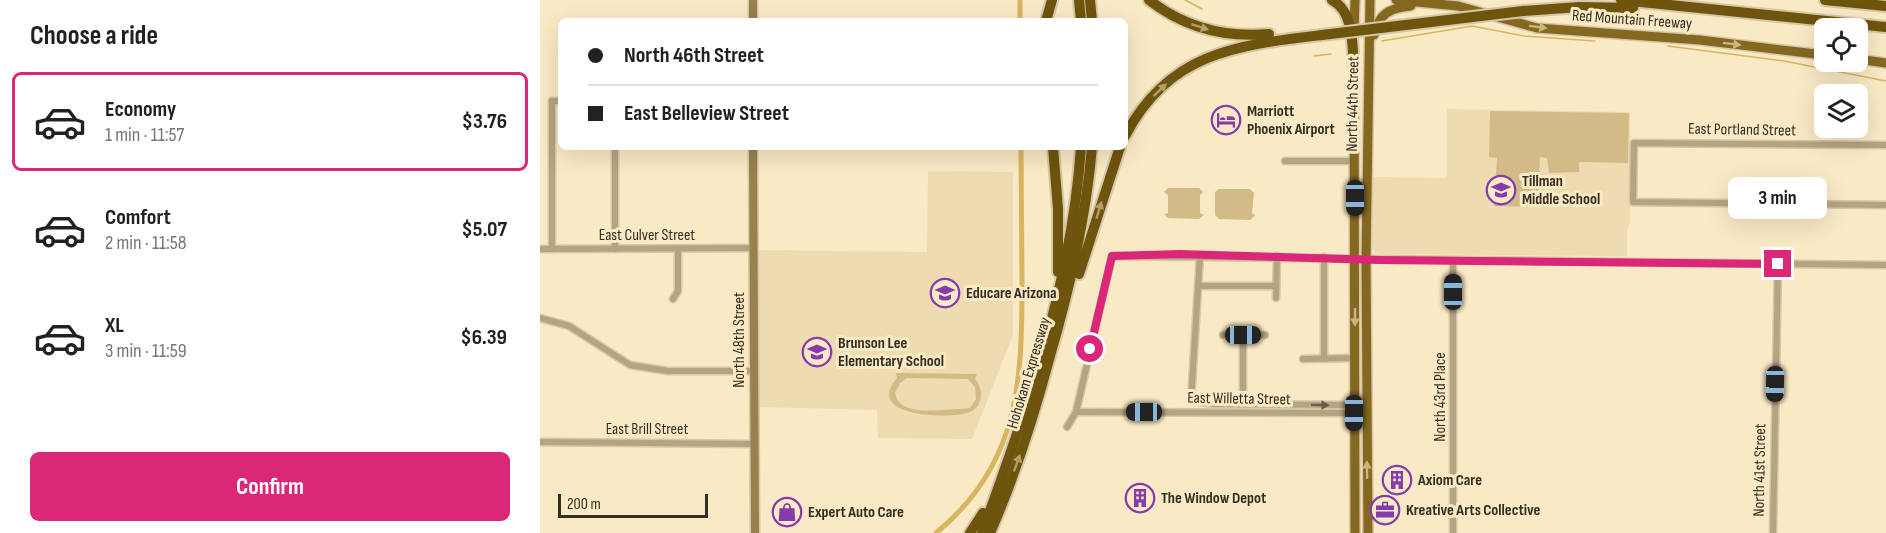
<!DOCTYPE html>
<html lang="en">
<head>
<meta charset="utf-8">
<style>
  body { margin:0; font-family:"Sofia Sans Condensed",sans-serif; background:#f2f2f2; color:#202124; height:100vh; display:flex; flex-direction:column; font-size:22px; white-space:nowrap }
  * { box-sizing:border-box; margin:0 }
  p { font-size:20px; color:#757577 }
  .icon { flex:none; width:33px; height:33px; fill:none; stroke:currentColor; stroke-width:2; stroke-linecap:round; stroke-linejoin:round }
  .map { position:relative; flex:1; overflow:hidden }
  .drawer { display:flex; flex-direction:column; background:#fff; width:540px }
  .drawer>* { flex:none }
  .guide { position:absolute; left:18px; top:18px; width:570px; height:132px; border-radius:9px; box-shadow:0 6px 24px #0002; display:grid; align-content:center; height:132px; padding:0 30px; background:#fff }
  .buttons { position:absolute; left:1274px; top:18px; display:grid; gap:12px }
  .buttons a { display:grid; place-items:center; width:54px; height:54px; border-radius:9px; background:#fff; box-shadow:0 6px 24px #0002; font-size:30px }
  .scale { position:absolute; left:18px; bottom:15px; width:150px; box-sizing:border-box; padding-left:6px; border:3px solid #342e20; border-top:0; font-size:16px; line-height:21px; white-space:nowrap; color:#342e20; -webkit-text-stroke:4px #f9e9c5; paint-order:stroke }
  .end { position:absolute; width:27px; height:27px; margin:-14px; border:8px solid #db2777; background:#fff; box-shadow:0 0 0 3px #fff }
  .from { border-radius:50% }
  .bubble { position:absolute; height:42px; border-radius:9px; background:#fff; box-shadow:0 6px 24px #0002; font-size:20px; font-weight:700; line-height:42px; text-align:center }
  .car { position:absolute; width:18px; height:36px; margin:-18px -9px; border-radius:8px; box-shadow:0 0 4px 2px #0007; background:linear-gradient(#222 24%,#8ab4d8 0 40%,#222 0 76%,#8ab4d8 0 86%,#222 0) }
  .guide b { display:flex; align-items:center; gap:21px; height:57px; font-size:22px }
  .guide b+b { border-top:2px solid #e0e0e0 }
  .guide i { width:15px; height:15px; background:#202124 }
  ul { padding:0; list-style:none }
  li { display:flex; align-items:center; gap:18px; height:99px; margin:0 12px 9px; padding:0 18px; border:3px solid transparent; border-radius:9px }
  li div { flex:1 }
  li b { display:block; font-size:22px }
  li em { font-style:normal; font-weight:700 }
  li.on { border-color:#db2777 }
  li>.icon { width:54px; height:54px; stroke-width:1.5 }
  h2 { padding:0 30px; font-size:27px; line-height:72px }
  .button { display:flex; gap:12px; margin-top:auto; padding:12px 30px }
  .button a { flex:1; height:69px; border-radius:9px; background:#db2777; color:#fff; font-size:24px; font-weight:700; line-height:69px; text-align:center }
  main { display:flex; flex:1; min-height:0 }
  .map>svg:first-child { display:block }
  .built { fill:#efdbb1 }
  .green { fill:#d3bb87; fill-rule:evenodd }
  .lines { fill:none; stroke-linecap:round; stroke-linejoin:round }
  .stream { stroke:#dab561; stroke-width:1.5 }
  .canal { stroke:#dab561; stroke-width:5 }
  .street-casing { stroke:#d6c7a7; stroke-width:9 }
  .secondary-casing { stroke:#d6c7a7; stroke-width:11 }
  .primary-casing { stroke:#d6c7a7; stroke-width:12 }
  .highway-casing { stroke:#d6c7a7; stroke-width:14 }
  .street { stroke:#b4a482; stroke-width:6 }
  .secondary { stroke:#98814d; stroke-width:8 }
  .primary { stroke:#856820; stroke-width:9 }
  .highway { stroke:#6e540c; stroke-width:10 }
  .highway-bridge-casing { stroke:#d6c7a7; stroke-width:14; stroke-linecap:butt }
  .highway-bridge { stroke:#6e540c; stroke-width:10 }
  .oneway { fill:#b49e68 }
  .oneway2 { fill:#cbb583 }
  .oneway3 { fill:#675d47 }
  .route { stroke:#db2777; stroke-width:8 }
  .labels { text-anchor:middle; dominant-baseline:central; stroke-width:6; stroke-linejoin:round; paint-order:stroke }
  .street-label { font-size:16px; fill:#342e20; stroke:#f9e9c5 }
  .poi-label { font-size:16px; font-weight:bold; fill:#342e20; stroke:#f9e9c5; text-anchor:start }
</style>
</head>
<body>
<main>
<section class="drawer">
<h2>Choose a ride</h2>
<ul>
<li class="on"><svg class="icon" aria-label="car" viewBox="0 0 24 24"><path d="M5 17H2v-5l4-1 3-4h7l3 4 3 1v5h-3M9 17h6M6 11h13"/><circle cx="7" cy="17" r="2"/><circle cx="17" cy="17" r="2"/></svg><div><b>Economy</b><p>1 min · 11:57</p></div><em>$3.76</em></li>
<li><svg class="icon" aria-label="car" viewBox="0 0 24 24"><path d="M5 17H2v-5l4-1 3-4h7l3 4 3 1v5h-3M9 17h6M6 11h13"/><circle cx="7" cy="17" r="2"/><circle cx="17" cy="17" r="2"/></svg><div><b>Comfort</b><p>2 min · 11:58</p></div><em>$5.07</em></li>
<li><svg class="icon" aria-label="car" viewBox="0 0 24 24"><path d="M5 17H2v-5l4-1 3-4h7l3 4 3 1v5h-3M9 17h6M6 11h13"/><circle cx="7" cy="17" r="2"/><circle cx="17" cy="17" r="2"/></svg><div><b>XL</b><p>3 min · 11:59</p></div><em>$6.39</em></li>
</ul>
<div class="button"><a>Confirm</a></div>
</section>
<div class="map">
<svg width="1346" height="533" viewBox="0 0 1346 533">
  <rect width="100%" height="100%" fill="#f9e9c5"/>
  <g class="built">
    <path d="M907,109l183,3v112l-3,5v27l-249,-2 -6,-5 1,-72 74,1z"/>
    <path d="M388,171l85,1v163l-41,104 -94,-1 -1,-28 -119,-3 1,-157 168,2z"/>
  </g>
  <g class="green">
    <path d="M950,111l139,2 -1,50 -49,-1v10l-30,1 -2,-15 -7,-1 -2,50 -44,-1 3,-48 -8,-1z"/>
    <path d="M628,188h31l4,4 -3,3v18l4,2 -5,4 -31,-1 -4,-4 4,-1v-18l-4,-3z"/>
    <path d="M679,189h31l4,4 -2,20 3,2 -5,5 -31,-1 -4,-4v-23z"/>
    <path d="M356,373l81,1 -2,5c10,11 8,30 -8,34 -19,6 -104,4 -70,-35zM367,378l61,1 7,8 1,12 -6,9 -9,1c-19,0 -62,9 -66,-16l5,-10z"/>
  </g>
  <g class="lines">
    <g class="stream">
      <path d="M645,0l17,9"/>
      <path d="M842,41l90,-15 52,10 71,5"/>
      <path d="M1128,46l116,15 102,20"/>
      <path d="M774,56l17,-2"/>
    </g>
    <g class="canal">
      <path d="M480,0v21"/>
      <path d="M396,533c83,-68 86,-150 86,-249 0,-45 -1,-91 -1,-137"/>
    </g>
    <g class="street-casing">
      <g id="street">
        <path d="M1346,145l-252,-2 -1,59 253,3"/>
        <path d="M75,147v102"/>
        <path d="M745,161h70"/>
        <path d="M0,249l214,-1"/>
        <path d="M12,249v-148h9"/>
        <path d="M660,255l-9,146 25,3 138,1"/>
        <path d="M784,257v101"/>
        <path d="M913,261v272"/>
        <path d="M658,286h78"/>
        <path d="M736,298l1,-42"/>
        <path d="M133,299l5,-8v-42"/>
        <path d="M0,318l29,8 61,39 38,6h86"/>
        <path d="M683,335h42"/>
        <path d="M763,359l52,-1"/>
        <path d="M703,404v-69"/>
        <path d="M536,412l291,1"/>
        <path d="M527,427l9,-15 36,-156 774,9"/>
        <path d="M0,442l214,2"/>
        <path d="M1233,533l5,-269"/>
      </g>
    </g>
    <g class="secondary-casing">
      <g id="secondary">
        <path d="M213,0v21"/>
        <path d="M213,147l2,386"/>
      </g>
    </g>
    <g class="primary-casing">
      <g id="primary">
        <path d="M856,0l62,6 79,22 163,12 124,15"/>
        <path d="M814,33l1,-33"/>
        <path d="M834,35c5,-22 16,-27 37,-29"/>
        <path d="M1317,59l29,4"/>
        <path d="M814,64l1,469"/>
        <path d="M828,533l-2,-273 4,-260"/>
      </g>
    </g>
    <g class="highway-casing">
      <g id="highway">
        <path d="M539,0l2,21"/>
        <path d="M550,0l2,21"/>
        <path d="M609,0c35,27 76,38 120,34"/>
        <path d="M792,0c23,12 20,47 22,69"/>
        <path d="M1081,0l265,27"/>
        <path d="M1285,0l61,6"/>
        <path d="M983,11l56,-4 54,1"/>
        <path d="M506,21l6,-21"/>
        <path d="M585,136c44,-84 112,-91 197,-101"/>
        <path d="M513,147l5,62v63"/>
        <path d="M539,274l41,-127"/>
        <path d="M430,533l13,-20"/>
        <path d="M442,533c46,-126 90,-252 99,-386"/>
        <path d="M450,533c25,-57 44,-117 60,-177 20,-69 36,-137 42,-209"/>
      </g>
    </g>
    <use href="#street" class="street"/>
    <use href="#secondary" class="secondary"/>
    <use href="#primary" class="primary"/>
    <use href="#highway" class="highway"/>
    <g class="highway-bridge-casing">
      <path id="highway-bridge" d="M782,35l201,-24"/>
    </g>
    <use href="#highway-bridge" class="highway-bridge"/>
  </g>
  <defs><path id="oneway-solid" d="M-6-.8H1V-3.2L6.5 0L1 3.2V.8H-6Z" transform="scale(1.5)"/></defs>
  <g class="oneway">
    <use href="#oneway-solid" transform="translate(660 27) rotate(18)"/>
    <use href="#oneway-solid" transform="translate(620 90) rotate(-44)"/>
    <use href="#oneway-solid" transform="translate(559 210) rotate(-73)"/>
    <use href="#oneway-solid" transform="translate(477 463) rotate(-70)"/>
  </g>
  <g class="oneway2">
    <use href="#oneway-solid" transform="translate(998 27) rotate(7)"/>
    <use href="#oneway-solid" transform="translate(1192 44) rotate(7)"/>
    <use href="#oneway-solid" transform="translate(815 317) rotate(90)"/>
    <use href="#oneway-solid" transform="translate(827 470) rotate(-91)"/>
  </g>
  <use class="oneway3" href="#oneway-solid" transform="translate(780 405) rotate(1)"/>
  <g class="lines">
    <path class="route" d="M550,349l22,-93 68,-2 199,6 399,4"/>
  </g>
  <defs>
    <g id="hotel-ring" transform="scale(1.5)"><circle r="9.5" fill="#f9e9c5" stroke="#853bad" stroke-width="1.5"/><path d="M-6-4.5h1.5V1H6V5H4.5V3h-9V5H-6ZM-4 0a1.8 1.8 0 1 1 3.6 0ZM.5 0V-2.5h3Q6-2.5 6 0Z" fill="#853bad"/></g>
    <g id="school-ring" transform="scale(1.5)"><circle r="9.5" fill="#f9e9c5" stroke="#853bad" stroke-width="1.5"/><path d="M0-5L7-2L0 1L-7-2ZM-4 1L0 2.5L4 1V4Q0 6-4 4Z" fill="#853bad"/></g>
    <g id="building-ring" transform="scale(1.5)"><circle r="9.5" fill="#f9e9c5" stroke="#853bad" stroke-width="1.5"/><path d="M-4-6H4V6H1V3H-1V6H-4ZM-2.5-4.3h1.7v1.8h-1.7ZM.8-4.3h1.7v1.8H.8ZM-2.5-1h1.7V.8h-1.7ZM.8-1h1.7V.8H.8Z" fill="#853bad"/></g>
    <g id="office-ring" transform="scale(1.5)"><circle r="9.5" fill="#f9e9c5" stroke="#853bad" stroke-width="1.5"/><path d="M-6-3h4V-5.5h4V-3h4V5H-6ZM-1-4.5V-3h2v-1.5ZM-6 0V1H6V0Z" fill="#853bad"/></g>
    <g id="shop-ring" transform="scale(1.5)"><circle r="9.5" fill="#f9e9c5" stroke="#853bad" stroke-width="1.5"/><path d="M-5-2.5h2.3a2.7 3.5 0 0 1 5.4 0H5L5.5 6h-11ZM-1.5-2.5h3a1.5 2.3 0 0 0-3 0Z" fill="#853bad"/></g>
  </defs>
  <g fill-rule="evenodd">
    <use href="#hotel-ring" x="686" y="120"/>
    <use href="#school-ring" x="961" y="190"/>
    <use href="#school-ring" x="405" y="293"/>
    <use href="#school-ring" x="277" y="352"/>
    <use href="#building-ring" x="857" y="480"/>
    <use href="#building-ring" x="600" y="498"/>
    <use href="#office-ring" x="845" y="510"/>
    <use href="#shop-ring" x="247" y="512"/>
  </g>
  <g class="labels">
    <g class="street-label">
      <text transform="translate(1092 20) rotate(4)">Red Mountain Freeway</text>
      <text transform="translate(813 104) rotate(-89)">North 44th Street</text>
      <text transform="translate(1202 130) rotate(1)">East Portland Street</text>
      <text x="107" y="235">East Culver Street</text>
      <text transform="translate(199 340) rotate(-90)">North 48th Street</text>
      <text transform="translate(489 373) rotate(-73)">Hohokam Expressway</text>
      <text transform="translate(900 397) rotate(-90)">North 43rd Place</text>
      <text transform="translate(699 399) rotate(1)">East Willetta Street</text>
      <text x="107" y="429">East Brill Street</text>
      <text transform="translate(1220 470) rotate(-89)">North 41st Street</text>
    </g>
    <g class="poi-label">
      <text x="707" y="111">Marriott<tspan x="707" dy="18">Phoenix Airport</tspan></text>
      <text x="982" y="181">Tillman<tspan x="982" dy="18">Middle School</tspan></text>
      <text x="426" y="293">Educare Arizona</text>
      <text x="298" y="343">Brunson Lee<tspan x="298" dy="18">Elementary School</tspan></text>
      <text x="878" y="480">Axiom Care</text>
      <text x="621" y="498">The Window Depot</text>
      <text x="866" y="510">Kreative Arts Collective</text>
      <text x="268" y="512">Expert Auto Care</text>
    </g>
  </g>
</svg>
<div class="buttons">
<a><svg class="icon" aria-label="locate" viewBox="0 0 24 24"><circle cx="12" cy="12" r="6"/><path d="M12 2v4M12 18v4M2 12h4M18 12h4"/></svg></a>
<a><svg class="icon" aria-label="layers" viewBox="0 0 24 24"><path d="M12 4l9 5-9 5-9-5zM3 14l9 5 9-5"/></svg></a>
</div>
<div class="scale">200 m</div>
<i class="end from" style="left:550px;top:349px"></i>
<i class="end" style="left:1238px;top:264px"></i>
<div class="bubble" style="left:1188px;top:177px;width:99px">3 min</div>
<i class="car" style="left:815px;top:198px;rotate:180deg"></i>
<i class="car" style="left:913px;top:292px;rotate:0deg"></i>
<i class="car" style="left:703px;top:335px;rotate:90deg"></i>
<i class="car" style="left:1235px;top:384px;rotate:181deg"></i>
<i class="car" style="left:604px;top:412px;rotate:270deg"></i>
<i class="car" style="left:814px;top:413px;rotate:180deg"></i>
<div class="guide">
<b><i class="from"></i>North 46th Street</b>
<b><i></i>East Belleview Street</b>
</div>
</div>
</main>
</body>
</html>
